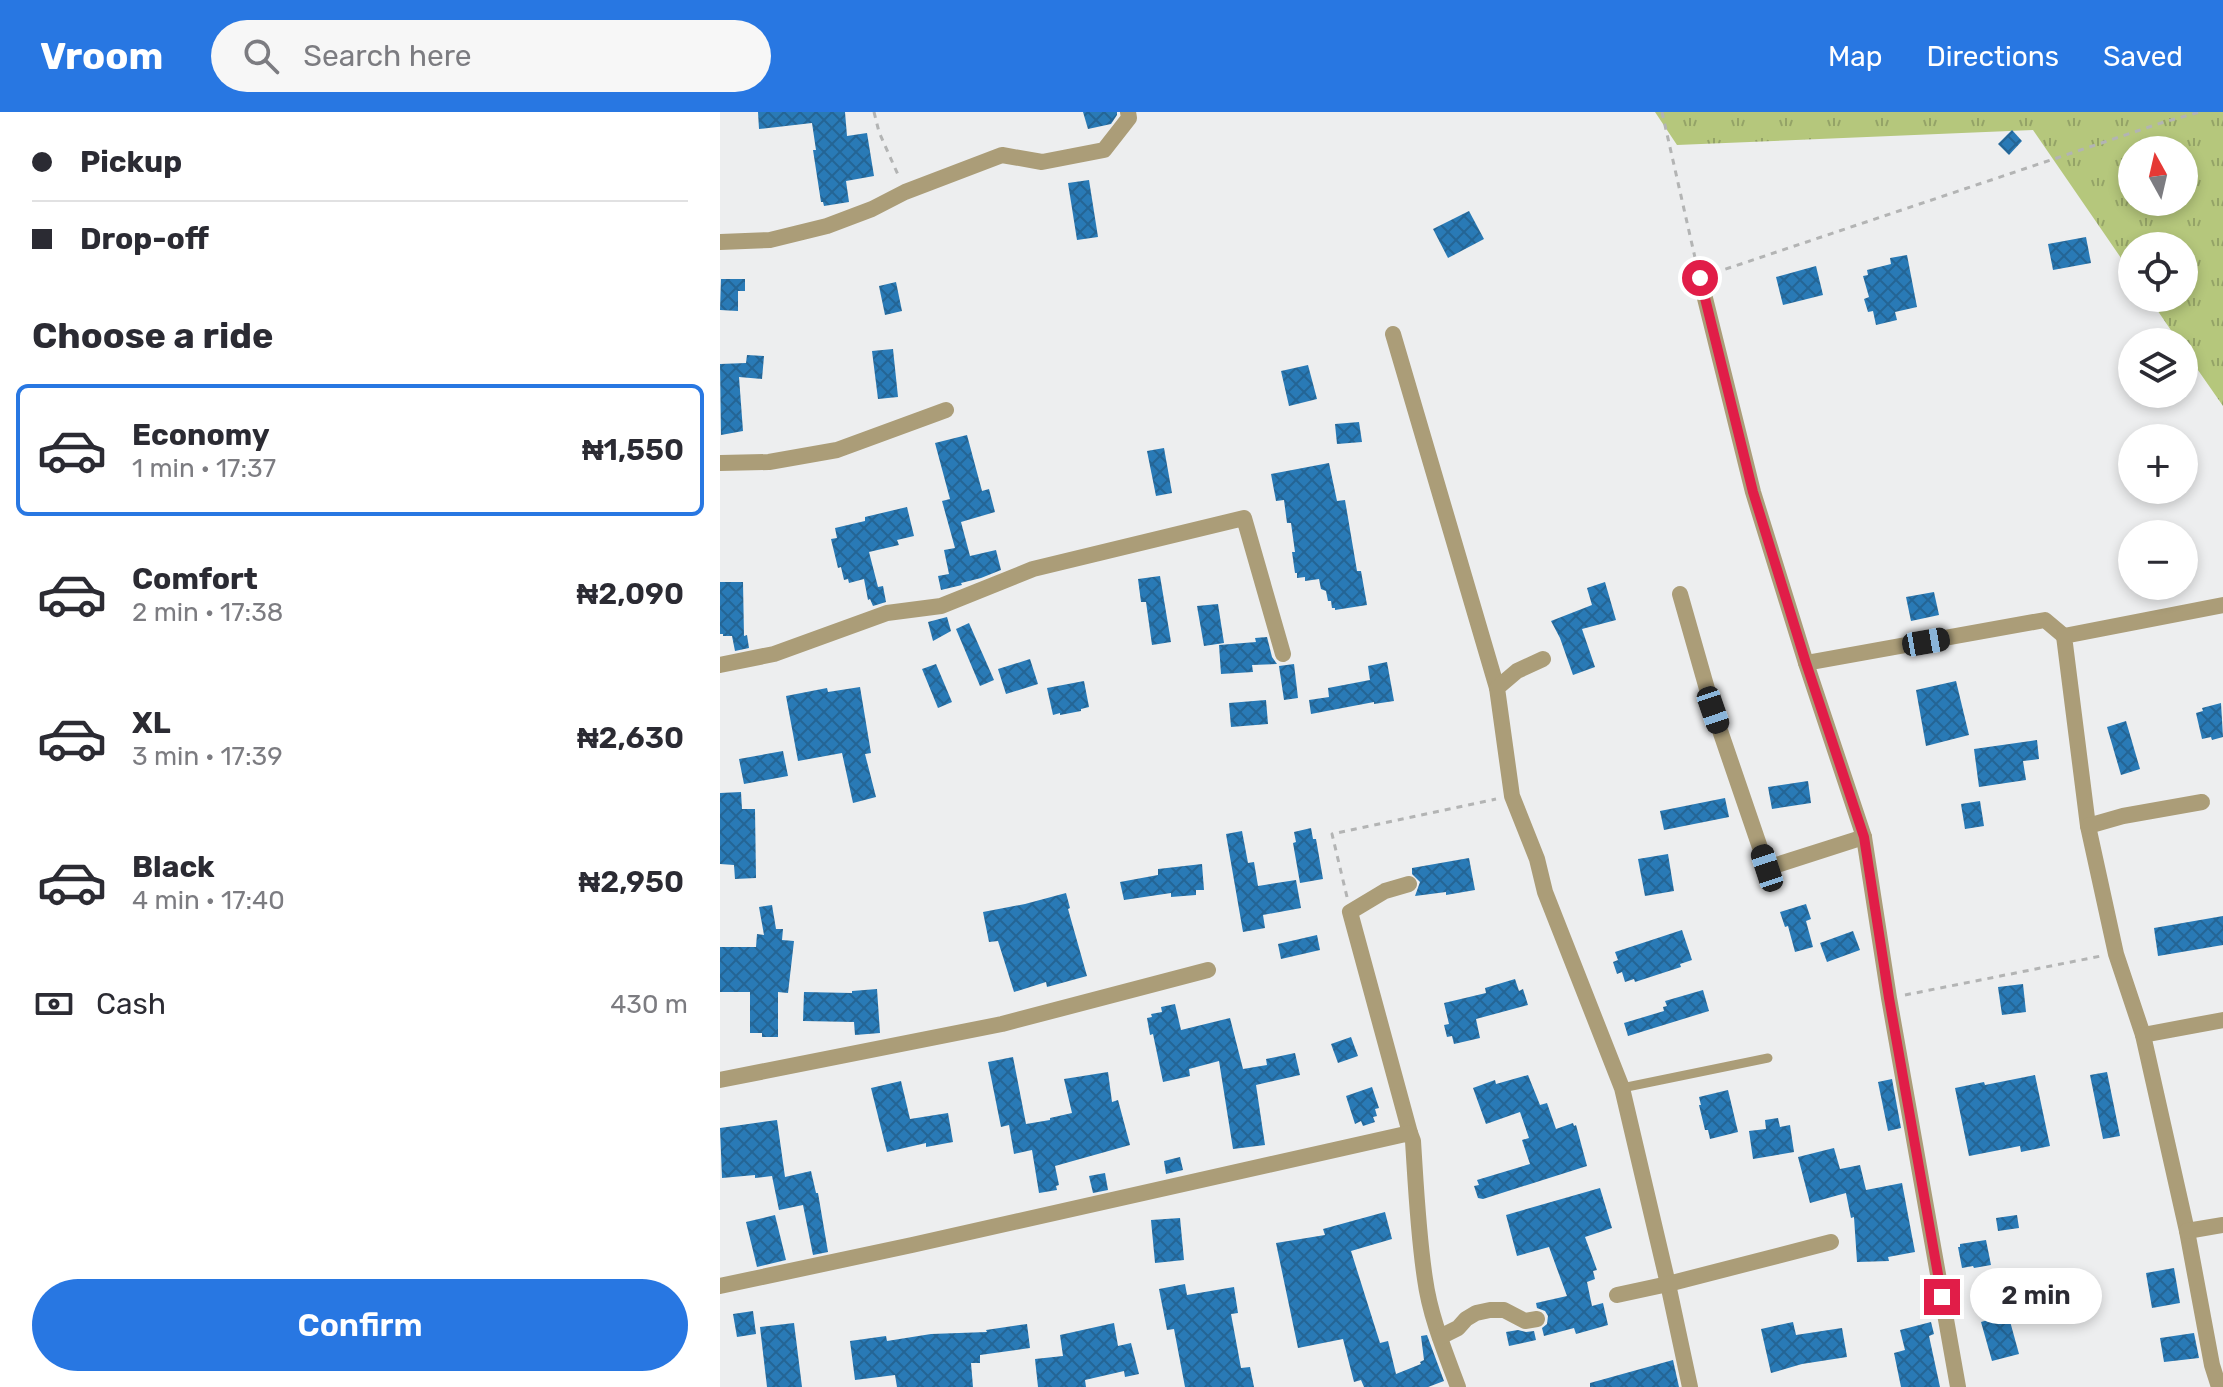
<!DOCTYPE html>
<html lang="en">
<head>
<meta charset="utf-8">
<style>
  body { margin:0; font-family:Rubik,sans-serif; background:#f7f7f7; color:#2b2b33; height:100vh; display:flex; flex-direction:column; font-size:30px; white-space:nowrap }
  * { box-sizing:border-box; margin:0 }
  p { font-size:26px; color:#7c7c81 }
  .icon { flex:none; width:44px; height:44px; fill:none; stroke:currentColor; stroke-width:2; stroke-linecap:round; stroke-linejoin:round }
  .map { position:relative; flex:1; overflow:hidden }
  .details { display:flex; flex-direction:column; background:#fff; width:720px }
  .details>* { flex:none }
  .banner { display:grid; align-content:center; height:176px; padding:0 32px; background:#fff }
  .needle { width:52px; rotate:352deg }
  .buttons { position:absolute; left:1398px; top:24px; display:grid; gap:16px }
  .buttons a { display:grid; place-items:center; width:80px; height:80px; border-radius:50%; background:#fff; box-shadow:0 4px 12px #0003; font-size:40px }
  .end { position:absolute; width:36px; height:36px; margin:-18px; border:10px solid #e11d48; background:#fff; box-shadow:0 0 0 4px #fff }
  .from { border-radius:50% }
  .bubble { position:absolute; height:56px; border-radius:28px; background:#fff; box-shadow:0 4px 12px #0003; font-size:26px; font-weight:600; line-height:56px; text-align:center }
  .car { position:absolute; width:24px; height:48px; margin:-24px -12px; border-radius:10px; box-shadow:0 0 6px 2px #0007; background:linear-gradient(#222 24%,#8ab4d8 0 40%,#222 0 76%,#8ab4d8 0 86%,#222 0) }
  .banner b { display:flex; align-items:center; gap:28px; height:76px; font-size:30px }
  .banner b+b { border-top:2px solid #e1e1e2 }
  .banner i { width:20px; height:20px; background:#2b2b33 }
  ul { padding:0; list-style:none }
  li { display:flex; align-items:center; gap:24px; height:132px; margin:0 16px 12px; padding:0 16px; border:4px solid transparent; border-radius:12px }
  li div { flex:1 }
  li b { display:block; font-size:30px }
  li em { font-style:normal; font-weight:600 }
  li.on { border-color:#2877e2 }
  li>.icon { width:72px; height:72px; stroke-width:1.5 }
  h2 { padding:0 32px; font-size:36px; line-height:96px }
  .pay { display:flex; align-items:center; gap:20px; height:88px; padding:0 32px; font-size:30px }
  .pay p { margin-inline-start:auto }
  .button { display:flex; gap:16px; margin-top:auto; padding:16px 32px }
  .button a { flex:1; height:92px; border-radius:48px; background:#2877e2; color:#fff; font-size:32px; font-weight:600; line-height:92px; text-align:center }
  header { display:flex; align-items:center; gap:48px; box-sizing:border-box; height:112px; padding:0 40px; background:#2877e2; color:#fff }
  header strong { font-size:38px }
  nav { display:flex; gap:44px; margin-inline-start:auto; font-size:28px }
  .search { width:560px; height:72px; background:#f7f7f7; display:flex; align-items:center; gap:20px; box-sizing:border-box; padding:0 28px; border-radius:44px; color:#7c7c81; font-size:30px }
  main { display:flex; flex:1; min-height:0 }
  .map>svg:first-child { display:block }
  .grass { fill:url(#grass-tufts); fill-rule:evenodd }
  .building { fill:url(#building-cross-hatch) }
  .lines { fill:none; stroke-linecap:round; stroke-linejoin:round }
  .path { stroke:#b3b4b4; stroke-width:3; stroke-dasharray:6 6; stroke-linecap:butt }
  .service { stroke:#ab9d78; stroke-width:9 }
  .minor { stroke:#ab9d78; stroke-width:16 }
  .route { stroke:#e11d48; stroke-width:10 }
</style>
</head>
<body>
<header>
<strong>Vroom</strong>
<div class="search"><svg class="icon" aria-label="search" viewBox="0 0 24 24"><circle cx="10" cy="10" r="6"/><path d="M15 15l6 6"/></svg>Search here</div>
<nav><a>Map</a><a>Directions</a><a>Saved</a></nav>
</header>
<main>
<section class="details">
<div class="banner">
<b><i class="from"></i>Pickup</b>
<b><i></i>Drop-off</b>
</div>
<h2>Choose a ride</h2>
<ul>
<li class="on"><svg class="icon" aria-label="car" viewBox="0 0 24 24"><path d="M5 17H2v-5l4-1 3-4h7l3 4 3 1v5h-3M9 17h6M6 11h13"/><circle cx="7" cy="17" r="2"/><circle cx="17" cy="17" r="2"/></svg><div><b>Economy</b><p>1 min · 17:37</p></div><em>₦1,550</em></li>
<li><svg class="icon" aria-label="car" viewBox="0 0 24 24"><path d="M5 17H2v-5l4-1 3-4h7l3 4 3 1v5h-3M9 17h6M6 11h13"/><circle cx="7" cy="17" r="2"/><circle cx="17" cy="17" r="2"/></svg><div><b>Comfort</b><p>2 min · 17:38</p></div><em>₦2,090</em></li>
<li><svg class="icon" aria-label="car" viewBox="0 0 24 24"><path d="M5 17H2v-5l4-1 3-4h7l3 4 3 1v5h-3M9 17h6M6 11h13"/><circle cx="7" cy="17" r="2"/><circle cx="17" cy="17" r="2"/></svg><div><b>XL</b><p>3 min · 17:39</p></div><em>₦2,630</em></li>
<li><svg class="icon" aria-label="car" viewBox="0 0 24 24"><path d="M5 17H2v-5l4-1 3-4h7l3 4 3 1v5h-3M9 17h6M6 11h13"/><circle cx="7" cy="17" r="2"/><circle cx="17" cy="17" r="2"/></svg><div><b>Black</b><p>4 min · 17:40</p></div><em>₦2,950</em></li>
</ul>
<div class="pay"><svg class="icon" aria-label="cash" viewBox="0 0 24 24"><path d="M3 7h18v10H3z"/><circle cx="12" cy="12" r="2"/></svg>Cash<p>430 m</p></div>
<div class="button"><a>Confirm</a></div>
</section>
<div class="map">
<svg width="1503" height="1275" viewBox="0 0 1503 1275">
  <defs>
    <pattern id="grass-tufts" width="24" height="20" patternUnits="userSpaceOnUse" patternTransform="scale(2)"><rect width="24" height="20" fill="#b5c77c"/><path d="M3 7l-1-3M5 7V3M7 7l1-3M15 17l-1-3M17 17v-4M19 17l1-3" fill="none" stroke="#94a367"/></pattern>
    <pattern id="building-cross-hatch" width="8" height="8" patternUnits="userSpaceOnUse" patternTransform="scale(2)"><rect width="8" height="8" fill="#297ab6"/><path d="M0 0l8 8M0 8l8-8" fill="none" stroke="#246595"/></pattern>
  </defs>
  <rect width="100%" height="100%" fill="#edeeef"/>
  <path class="grass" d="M935,0h568v294l-39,-56v-8h-5l-30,-44h35v-52h-52v28l-99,-144 -356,15zM1412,38h52v52h-52z"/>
  <g class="building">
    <path d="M38,0h87l2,24 20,-3 7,43 -28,5 3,21 -25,4 -1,-4h-2l-8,-52h3l-4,-27 -53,6z"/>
    <path d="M363,0h34v3l-6,9 -23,5z"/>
    <path d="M1292,18l10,11 -13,14 -11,-11z"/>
    <path d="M369,68l9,57 -21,3 -9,-57z"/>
    <path d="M749,99l15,28 -36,19 -15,-29z"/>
    <path d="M1366,125l5,26 -38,7 -5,-26z"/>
    <path d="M1187,143l10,52 -22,5 2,8 -21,5 -3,-14 -5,1 -4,-13 5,-2 -6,-21 5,-1 -1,-5 24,-6 -1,-6z"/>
    <path d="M1096,154l7,29 -40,10 -7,-28z"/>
    <path d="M1,167h24v12h-7v20l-18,-1z"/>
    <path d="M176,170l6,29 -17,4 -6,-29z"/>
    <path d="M173,237l5,48 -20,2 -6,-48z"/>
    <path d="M27,243l17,1 -2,23 -23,-2 4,54 -22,4 -1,-71 26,-1z"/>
    <path d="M588,253l9,34 -28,7 -8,-35z"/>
    <path d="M639,310l3,20 -25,2 -2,-20z"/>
    <path d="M247,323l15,56 7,-2 6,23 -34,10 9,34 26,-6 5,20 -20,8 -20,5 1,2 -21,5 -3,-14 11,-2 -5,-24 11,-2 -13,-47 8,-2 -15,-56z"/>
    <path d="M444,336l8,45 -16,3 -9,-45z"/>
    <path d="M609,351l8,38 8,-1 12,71h4l6,34 -32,5v-2h-3l-1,-7h-3l-2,-10 -5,-2 -2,-10 -14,2v-4l-8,1v-5h-2l-3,-21h3l-4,-29h-4l-3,-23 -8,1 -5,-27z"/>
    <path d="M187,395l7,29 -17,4 2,5 -30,7 9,35 5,-1 3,16 -13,4 -3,-7 -2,1 -4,-21 -15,4 -1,-4 -4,1 -3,-13 -3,1 -7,-29 6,-1 -2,-10 30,-7v-4z"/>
    <path d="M440,464l11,66 -19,3 -6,-43h-5l-3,-23z"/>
    <path d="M0,470h23l1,54 3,-1 2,13 -14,3 -3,-15h-9v-2h-3z"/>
    <path d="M885,470l11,38 -34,9 13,38 -22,8 -13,-37 -9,-17 41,-16 -5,-17z"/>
    <path d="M1214,480l5,23 -28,6 -5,-24z"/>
    <path d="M498,492l6,39 -20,3 -7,-40z"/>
    <path d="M227,505l4,14 -18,10 -5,-19z"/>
    <path d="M249,511l25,57 -14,6 -24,-57z"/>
    <path d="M547,525l5,20 5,7 -25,1 1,7 -32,2 -2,-29 37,-3 -1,-4z"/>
    <path d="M310,547l8,25 -32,10 -8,-25z"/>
    <path d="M667,550l7,39 -20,3v-2l-63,12 -2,-14 20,-3 -1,-9 42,-8 -2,-14z"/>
    <path d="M216,552l16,38 -14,6 -16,-39z"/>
    <path d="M574,552l4,34 -14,2 -5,-34z"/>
    <path d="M364,569l5,26 -8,2v2l-21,4v-2l-7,2 -6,-27z"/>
    <path d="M1236,569l13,54 -43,11 -10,-56z"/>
    <path d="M140,575l11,66 -6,1 11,43 -23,6 -11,-50 -44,8 -12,-65 41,-8 1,4z"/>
    <path d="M546,588l2,24 -37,3 -2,-24z"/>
    <path d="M1501,591l2,34 -11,3 -1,-3 -9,2 -6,-26 7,-2 -1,-3z"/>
    <path d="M1406,609l14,48 -19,6 -14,-48z"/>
    <path d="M1317,628l2,19 -16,2 3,19 -47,7 -5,-38z"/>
    <path d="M63,639l5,25 -44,8 -5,-25z"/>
    <path d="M1088,669l3,22 -39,6 -4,-22z"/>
    <path d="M21,680l1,17h13l1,69 -21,1 -1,-14 -14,-1v-71z"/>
    <path d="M1005,686l4,19 -65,13 -4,-19z"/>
    <path d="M1260,689l4,25 -19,3 -4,-25z"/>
    <path d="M591,716l2,11h3l7,40 -23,4 -7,-40 3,-1 -2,-10z"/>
    <path d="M522,719l6,32 6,-1 4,24 38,-6 5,28 -38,7 2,13 -22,4 -17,-98z"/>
    <path d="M948,742l6,37 -29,5 -7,-37z"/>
    <path d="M749,746l6,32 -29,5v-3l-31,4 5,-14 -8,-8v-6z"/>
    <path d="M482,752l2,26h-8v5l-25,2v-4l-47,7 -4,-18 38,-7v-6z"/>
    <path d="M346,781l4,15 -2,1 19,67 -40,11 -1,-5 -32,10 -16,-51 -9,1 -6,-30 42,-8z"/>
    <path d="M1086,792l5,15 -5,2 7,26 -18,5 -7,-26 -3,1 -5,-15z"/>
    <path d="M52,793l4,24h7l-1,11 12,1 -6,52 -10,-1v45h-16v-4h-12v-41h-30v-45h36l1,-13 7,1 -5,-28z"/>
    <path d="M1503,804v29l-65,11 -4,-28z"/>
    <path d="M962,818l10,30 -12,4 1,3 -46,15 -1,-3 -9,3 -3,-10 -5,2 -4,-12 5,-2 -3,-8z"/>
    <path d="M1133,819l7,19 -33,12 -7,-19z"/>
    <path d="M597,823l3,15 -39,9 -3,-15z"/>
    <path d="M795,867l4,12 4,-2 5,16 -52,14 4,19 -26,6 -2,-8 -5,1 -3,-12 5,-1 -5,-21 42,-10 -1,-5z"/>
    <path d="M1303,872l3,28 -24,3 -4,-28z"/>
    <path d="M157,877l3,44 -25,2 -1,-13 -51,-1 1,-29 48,1v-2z"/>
    <path d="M983,878l6,21 -81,25 -4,-13 40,-12 -1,-4 4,-1 -2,-5z"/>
    <path d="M455,892l6,26 49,-12 13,51 24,-4 -1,-6 29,-6 5,22 -44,10 9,60 -32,4 -14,-88 -30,8 1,7 -27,6 -10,-48 -3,1 -3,-17 5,-1 -1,-3 11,-2 -1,-5z"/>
    <path d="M631,925l7,19 -20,7 -7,-19z"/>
    <path d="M293,945l13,67 24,-4v-2l22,-5 -8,-34 44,-7 4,30 6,-2 12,45 -75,21 4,19 -3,1 1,4 -18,3 -7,-43 -18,4 -5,-29 -8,2 -13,-65z"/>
    <path d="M1387,960l13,64 -17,3 -13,-64z"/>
    <path d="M808,963l12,30 7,-2 9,26 17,-6 1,3 2,-1 11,41 -104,33 -5,-1 -4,-12 5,-1 -2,-5 53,-16 -8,-24 7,-2 -9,-26 -34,12 -13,-36 22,-8 1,4z"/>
    <path d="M1315,963l15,71 -29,6 -1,-6 -51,10 -14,-68 29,-6 1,3z"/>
    <path d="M1172,967l9,49 -13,3 -10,-49z"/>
    <path d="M181,969l9,38 38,-6 5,29 -27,5v-4l-39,9 -16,-64z"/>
    <path d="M652,975l7,21 -4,1 2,7 -4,1 2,5 -12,4 -2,-5 -6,3 -9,-28z"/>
    <path d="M1008,978l10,42 -28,7 -2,-9h-3l-6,-25h2l-2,-8z"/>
    <path d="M1058,1006l2,9 10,-2 4,27 -41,7 -4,-28 17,-2 -1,-9z"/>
    <path d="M57,1008l8,57 26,-6 5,22h2l10,59 -15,3 -10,-50 -24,5 -7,-34 -17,2v-3l-33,3 -2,-50z"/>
    <path d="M1114,1036l6,21 20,-4 6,25 36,-7 13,69 -27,5 1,4 -32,1 -3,-45 -3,1 -5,-25 -36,10 -12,-46z"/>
    <path d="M460,1045l3,13 -17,4 -2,-13z"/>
    <path d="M385,1061l3,17 -15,3 -4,-17z"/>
    <path d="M880,1076l12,40 -27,9 12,33 -4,1 2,8 -8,3 5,24 11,-3 5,22 -32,9 -2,-6 -30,8 -2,-8 5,-4 1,-8 -3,-5 -8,-3 -1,-5 31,-7 -18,-49 -32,9 -11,-41z"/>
    <path d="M665,1100l7,27 -41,12 29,92 8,-2 8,33 25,-10 -1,-2 4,-2 -3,-24 6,-1 17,46 -16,6h-64l-3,-7 -7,2 -11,-43 -45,9 -22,-105 49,-8 -2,-6z"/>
    <path d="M55,1103l11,45 -29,7 -11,-45z"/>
    <path d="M1297,1103l2,13 -21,3 -2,-13z"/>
    <path d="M460,1106l4,42 -29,3 -4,-43z"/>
    <path d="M1266,1128l5,25 -17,3 -1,-2 -11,2 -4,-21h2v-3z"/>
    <path d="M1454,1156l6,35 -28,5 -6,-35z"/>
    <path d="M1320,1163l6,29 -38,9 -7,-29z"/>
    <path d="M465,1172l2,11 47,-8 4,26 -7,1 10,54 9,-1 4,20h-69l-11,-58 -7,1 -8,-41z"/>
    <path d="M33,1199l3,23 -19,3 -4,-23z"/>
    <path d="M1288,1202l11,40 -27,7 -11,-39z"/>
    <path d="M1073,1210l3,13 46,-7 5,29 -45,7 -31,9 -10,-44z"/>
    <path d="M1211,1210l3,12 -5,2 11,51h-39l-7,-34 11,-3 -5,-20z"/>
    <path d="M74,1211l8,64h-35l-7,-60z"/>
    <path d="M394,1211l4,23 13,-3 8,31 -14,3 -1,-6 -39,9 1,7h-48l-3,-28 28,-3 -3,-21z"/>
    <path d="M307,1212l3,24 -50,7v8h-9l2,24h-76l-2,-12 -40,5 -5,-39 36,-5 1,5 44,-7 56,-2 -1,-2z"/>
    <path d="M798,1218l8,2 8,-1 2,9 -27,6 -3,-14z"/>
    <path d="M1474,1221l5,25 -35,4 -4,-24z"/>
    <path d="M953,1248l6,27h-89v-4z"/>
  </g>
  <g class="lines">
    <g class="path">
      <path d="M154,0l5,20 20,45"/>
      <path d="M942,0l34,150"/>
      <path d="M994,161l450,-151 36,-10"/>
      <path d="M627,785l-15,-63 164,-35"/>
      <path d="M1185,883l196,-39"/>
    </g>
    <path class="service" d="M902,976l146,-30"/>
    <g class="minor">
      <path d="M0,130l50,-2 57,-14 45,-17 33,-17 97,-37 40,7 62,-12 25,-32 -1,-6"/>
      <path d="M980,166l53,214 53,171 239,-43 19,16"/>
      <path d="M673,222l104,354"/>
      <path d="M0,351l49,-1 68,-12 109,-40"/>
      <path d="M960,482l33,116 54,158 97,-31"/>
      <path d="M1503,493l-159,31 24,190 28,128 27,81 80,-15"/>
      <path d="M823,547l-26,12 -20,17 15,108 25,63 8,33 77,196 46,196 22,103"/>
      <path d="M1086,551l58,174 25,161 69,389"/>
      <path d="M0,553l54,-11 113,-41 54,-7 92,-37 211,-51 39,136"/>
      <path d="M1368,714l35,-10 79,-14"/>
      <path d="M689,772l-24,7 -35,21 60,221"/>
      <path d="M1423,923l44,196 25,134 7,22"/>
      <path d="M0,968l282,-56 206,-54"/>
      <path d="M1467,1119l36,-6"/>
      <path d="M0,1174l192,-41 498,-112 3,8c3,46 5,92 12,138 5,37 20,73 33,108"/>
      <path d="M897,1183l51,-11 163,-42"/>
      <path d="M720,1225l18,-9 8,-9 10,-6 14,-3h14l21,11 12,-2"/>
    </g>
  </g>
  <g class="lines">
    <path class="route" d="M980,166l53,214 53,171 58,174 25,161 53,299"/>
  </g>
</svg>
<div class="buttons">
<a><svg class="needle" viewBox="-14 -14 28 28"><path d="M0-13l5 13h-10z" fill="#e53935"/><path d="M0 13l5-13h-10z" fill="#7c7c81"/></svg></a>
<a><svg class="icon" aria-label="locate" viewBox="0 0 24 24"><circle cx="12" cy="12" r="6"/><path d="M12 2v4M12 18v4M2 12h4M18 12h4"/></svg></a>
<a><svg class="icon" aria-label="layers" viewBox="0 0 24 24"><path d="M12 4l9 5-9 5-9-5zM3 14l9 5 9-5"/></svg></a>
<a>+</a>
<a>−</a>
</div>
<i class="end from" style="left:980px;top:166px"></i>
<i class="end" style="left:1222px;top:1185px"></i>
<div class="bubble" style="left:1250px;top:1156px;width:132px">2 min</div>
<i class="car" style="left:1206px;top:530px;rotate:80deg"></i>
<i class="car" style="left:993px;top:598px;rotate:161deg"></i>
<i class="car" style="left:1047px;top:756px;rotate:342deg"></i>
</div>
</main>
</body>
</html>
